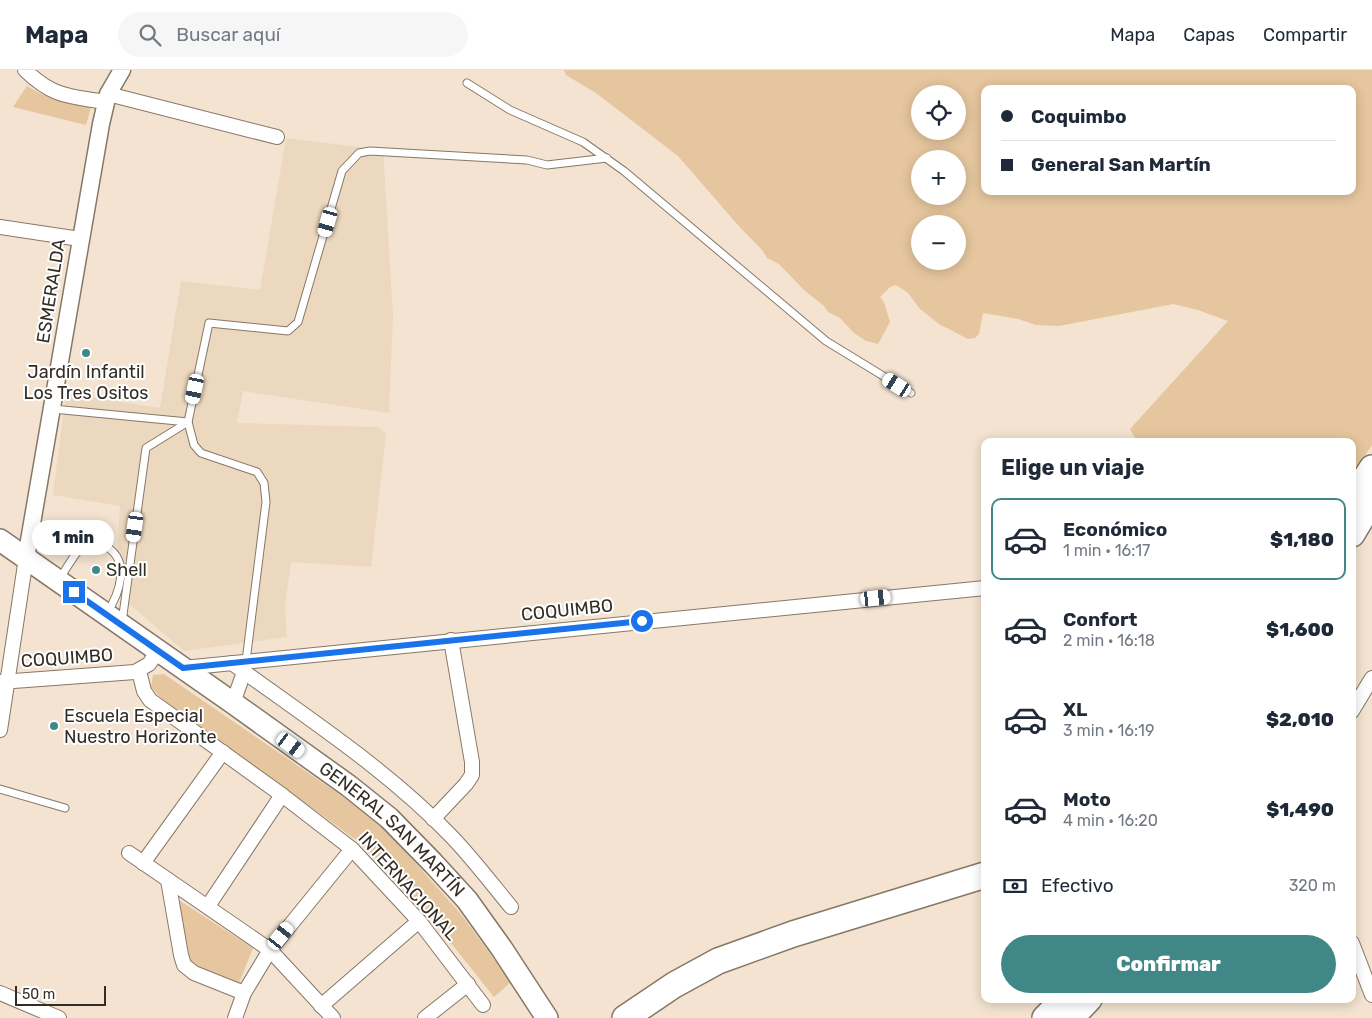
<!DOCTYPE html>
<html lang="es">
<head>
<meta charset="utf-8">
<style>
  body { margin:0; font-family:Rubik,sans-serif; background:#f6f6f7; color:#1f2937; height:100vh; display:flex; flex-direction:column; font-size:19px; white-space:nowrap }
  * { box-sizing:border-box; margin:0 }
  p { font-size:16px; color:#747a83 }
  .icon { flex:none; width:28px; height:28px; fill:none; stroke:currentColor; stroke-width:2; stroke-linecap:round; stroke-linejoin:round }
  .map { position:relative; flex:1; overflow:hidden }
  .details { position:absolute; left:981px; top:368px; width:375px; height:565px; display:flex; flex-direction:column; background:#fff; border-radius:10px; box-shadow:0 2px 12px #0003 }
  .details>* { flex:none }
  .banner { position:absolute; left:981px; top:15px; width:375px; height:110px; border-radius:10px; box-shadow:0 2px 12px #0003; display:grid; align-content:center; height:110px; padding:0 20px; background:#fff }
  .controls { position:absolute; left:911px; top:15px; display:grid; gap:10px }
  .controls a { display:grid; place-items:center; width:55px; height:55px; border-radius:50%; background:#fff; box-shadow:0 2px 12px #0003; font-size:25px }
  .scale { position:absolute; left:15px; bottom:12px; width:91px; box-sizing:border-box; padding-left:5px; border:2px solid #332d26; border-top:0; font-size:14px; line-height:18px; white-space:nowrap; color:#332d26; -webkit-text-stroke:4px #fff; paint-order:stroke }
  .end { position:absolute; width:22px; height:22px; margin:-11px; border:6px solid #1a73e8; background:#fff; box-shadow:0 0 0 2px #fff }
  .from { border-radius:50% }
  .bubble { position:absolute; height:35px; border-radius:18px; background:#fff; box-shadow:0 2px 12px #0003; font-size:16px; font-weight:800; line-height:35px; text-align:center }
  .car { position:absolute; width:15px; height:30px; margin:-15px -8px; border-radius:6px; box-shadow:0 0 4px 1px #0007; background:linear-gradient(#fff 24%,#345 0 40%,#fff 0 76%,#345 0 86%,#fff 0) }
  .banner b { display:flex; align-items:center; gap:18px; height:48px; font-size:19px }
  .banner b+b { border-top:1px solid #e0e1e3 }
  .banner i { width:12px; height:12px; background:#1f2937 }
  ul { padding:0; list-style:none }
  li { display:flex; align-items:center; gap:15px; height:82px; margin:0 10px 8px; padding:0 10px; border:2px solid transparent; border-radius:10px }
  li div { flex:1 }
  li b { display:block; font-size:19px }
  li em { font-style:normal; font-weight:800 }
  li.on { border-color:#408887 }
  li>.icon { width:45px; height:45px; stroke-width:1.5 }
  h2 { padding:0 20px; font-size:22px; line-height:60px }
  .pay { display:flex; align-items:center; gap:12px; height:55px; padding:0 20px; font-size:19px }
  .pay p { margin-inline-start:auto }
  .cta { display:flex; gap:10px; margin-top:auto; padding:10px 20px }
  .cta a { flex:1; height:58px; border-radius:30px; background:#408887; color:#fff; font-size:20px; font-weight:800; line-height:58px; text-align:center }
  header { display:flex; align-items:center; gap:30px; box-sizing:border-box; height:70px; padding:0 25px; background:#fff; border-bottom:1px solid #e0e1e3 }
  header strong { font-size:24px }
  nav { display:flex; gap:28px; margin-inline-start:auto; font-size:18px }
  .search { width:350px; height:45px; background:#f6f6f7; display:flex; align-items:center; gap:12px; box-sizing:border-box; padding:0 18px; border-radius:28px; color:#747a83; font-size:19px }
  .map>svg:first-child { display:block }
  .built { fill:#ecd8bf }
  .green { fill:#e5c69e; fill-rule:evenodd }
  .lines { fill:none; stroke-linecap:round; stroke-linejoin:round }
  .service-casing { stroke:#867867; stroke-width:9 }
  .minor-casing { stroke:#867867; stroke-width:16 }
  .tertiary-casing { stroke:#867867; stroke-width:19 }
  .primary-casing { stroke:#867867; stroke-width:24 }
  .motorway-casing { stroke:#867867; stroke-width:28 }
  .service { stroke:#fff; stroke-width:7 }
  .minor { stroke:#fff; stroke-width:14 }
  .tertiary { stroke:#fff; stroke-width:16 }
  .primary { stroke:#fff; stroke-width:21 }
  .motorway { stroke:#fff; stroke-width:25 }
  .route { stroke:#1a73e8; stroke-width:6 }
  .poi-dot { fill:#408887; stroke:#fff; stroke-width:2 }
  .labels { text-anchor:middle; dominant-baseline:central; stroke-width:4; stroke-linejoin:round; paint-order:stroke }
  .street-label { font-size:18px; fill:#332d26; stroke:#fff }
  .poi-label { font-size:18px; fill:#332d26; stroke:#fff; text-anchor:start }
</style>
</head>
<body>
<header>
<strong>Mapa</strong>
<div class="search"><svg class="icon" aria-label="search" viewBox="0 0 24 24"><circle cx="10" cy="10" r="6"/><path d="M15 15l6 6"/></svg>Buscar aquí</div>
<nav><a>Mapa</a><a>Capas</a><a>Compartir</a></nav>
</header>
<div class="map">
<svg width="1372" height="948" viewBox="0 0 1372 948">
  <rect width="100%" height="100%" fill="#f3e3d0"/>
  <path class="built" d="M286,68l97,12 10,164 -4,99 -146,-22 -6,32 141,4 8,7 -15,133 -80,-5 -6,43 2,32 -103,14 -69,-59 5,-86 -67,-11 13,-102 94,15 21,-127 79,9z"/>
  <g class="green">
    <path d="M564,0h808v375l-13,20 -6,6 -1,-30h-215l-7,-12 98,-108 -30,-11 -25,-6 -114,22 -23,-1 -18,-6 -35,-6 -4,21 -4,4 -7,1 -29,-15 -19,-15 -12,-16 -12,-8 -6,2 -10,10 4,5 6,20 -12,22 -12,-3 -12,-8 -14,-15 -12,-6 -4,-6 -20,-16 -25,-26 -12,-6 -4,-7 -26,-27 -59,-68 -82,-63 -30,-18zM985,19h367v102h-367zM920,24h38v37h-38zM920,89h38v37h-38zM920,154h38v37h-38z"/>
    <path d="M27,16c21,13 39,17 64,21l-5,18 -73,-18z"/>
    <path d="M164,604l178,122 44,34 74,83 51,69 -17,15 -71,-89 -60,-63 -202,-147 -10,-11 2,-12z"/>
    <path d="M177,829l76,49 -14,35 -49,-20z"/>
  </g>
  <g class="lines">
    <g class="service-casing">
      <g id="service">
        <path d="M467,13l43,27 73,32 41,29 202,170 85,52"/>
        <path d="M53,339l135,13 6,23 7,8 56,19 7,11 2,19 -20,159"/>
        <path d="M60,508c6,-8 19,-34 29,-36 6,-2 13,2 18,5 24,15 12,47 0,66"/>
        <path d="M122,552l24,-174 42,-26 21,-99 79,8 10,-9 44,-151 17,-18 11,-2 157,9 20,5 60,-7"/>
        <path d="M0,719l65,19"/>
      </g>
    </g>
    <g class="minor-casing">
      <g id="minor">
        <path d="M25,0c28,27 43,26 80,32"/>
        <path d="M108,24l169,43"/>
        <path d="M0,157l80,12"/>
        <path d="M232,593c75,55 155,106 220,174 21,22 40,47 59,70"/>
        <path d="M183,598l802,-80"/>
        <path d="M139,601l5,20 6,9 132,95 70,54 67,72 64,84"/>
        <path d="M0,612l135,-10 14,-8 9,-13"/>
        <path d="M233,633l11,-31"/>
        <path d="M1352,641l20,-33"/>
        <path d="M0,660l26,-172"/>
        <path d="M433,749l33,-35 6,-9v-13l-21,-122"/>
        <path d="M129,783l141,97 63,68"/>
        <path d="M143,793l80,-111"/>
        <path d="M168,810l13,75 3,10 10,8 50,20"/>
        <path d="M208,836l74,-111"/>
        <path d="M1352,873l20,52"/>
        <path d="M0,923l59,25"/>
        <path d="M321,936l98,-85"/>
        <path d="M235,948l9,-25 26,-43 82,-101"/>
        <path d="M425,948l43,-34"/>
      </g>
    </g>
    <g class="tertiary-casing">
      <path id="tertiary" d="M26,488l75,-434 7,-30 14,-24"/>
    </g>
    <g class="primary-casing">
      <g id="primary">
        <path id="s1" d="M0,470l233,163 116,83 40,32 44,45 34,37 35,49 45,69"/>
      </g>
    </g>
    <g class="motorway-casing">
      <g id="motorway">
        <path d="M1352,429l20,-31"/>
        <path d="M1352,464l20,-33"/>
        <path d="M625,948l49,-33 44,-24 75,-27 192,-59"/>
        <path d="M1045,948l19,-19"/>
        <path d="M1071,948l18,-19"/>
      </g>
    </g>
    <use href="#service" class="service"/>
    <use href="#minor" class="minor"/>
    <use href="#tertiary" class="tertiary"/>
    <use href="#primary" class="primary"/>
    <use href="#motorway" class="motorway"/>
  </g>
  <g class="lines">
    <path class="route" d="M74,522l109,76 459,-47"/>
  </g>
  <g class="poi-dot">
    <circle cx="86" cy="283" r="5"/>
    <circle cx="96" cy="500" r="5"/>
    <circle cx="54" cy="656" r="5"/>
  </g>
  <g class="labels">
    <g class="street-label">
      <text transform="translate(51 221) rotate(-81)">ESMERALDA</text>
      <text transform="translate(567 540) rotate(-6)">COQUIMBO</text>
      <text transform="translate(67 588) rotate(-4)">COQUIMBO</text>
      <text stroke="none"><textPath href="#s1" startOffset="488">GENERAL SAN MARTÍN</textPath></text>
      <text transform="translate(408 816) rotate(48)">INTERNACIONAL</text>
    </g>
    <g class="poi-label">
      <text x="86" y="302" text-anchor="middle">Jardín Infantil<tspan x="86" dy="21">Los Tres Ositos</tspan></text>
      <text x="106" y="500">Shell</text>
      <text x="64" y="646">Escuela Especial<tspan x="64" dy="21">Nuestro Horizonte</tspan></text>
    </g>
  </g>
</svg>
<div class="controls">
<a><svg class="icon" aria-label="locate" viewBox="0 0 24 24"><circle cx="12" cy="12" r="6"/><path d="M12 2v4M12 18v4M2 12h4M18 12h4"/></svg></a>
<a>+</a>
<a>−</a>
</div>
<div class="scale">50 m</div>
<i class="end from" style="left:642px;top:551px"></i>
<i class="end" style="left:74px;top:522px"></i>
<div class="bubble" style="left:32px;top:450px;width:82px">1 min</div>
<i class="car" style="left:328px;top:152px;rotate:196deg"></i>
<i class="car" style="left:897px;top:315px;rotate:302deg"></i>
<i class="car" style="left:195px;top:319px;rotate:192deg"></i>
<i class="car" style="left:135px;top:457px;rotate:188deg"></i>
<i class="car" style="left:876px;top:528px;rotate:84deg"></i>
<i class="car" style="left:291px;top:675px;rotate:126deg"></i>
<i class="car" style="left:281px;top:866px;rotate:39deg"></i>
<div class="banner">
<b><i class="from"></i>Coquimbo</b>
<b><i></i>General San Martín</b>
</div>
<section class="details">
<h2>Elige un viaje</h2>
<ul>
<li class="on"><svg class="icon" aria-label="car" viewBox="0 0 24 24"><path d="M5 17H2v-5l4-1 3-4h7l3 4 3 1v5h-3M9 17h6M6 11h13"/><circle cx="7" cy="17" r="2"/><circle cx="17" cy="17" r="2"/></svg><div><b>Económico</b><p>1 min · 16:17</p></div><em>$1,180</em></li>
<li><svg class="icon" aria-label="car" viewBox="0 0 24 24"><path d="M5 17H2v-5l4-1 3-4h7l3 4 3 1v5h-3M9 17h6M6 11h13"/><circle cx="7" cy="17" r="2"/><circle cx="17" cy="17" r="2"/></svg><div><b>Confort</b><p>2 min · 16:18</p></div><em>$1,600</em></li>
<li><svg class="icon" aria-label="car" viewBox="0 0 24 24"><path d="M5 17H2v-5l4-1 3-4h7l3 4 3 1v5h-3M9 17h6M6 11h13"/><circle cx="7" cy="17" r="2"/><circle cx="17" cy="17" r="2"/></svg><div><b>XL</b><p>3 min · 16:19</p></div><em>$2,010</em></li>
<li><svg class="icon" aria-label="car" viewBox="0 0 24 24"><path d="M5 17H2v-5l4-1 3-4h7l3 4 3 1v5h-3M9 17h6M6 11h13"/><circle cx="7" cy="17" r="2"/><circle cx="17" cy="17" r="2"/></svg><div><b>Moto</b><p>4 min · 16:20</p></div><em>$1,490</em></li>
</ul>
<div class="pay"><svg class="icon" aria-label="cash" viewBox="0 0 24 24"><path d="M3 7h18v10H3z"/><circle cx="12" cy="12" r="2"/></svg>Efectivo<p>320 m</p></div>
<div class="cta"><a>Confirmar</a></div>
</section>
</div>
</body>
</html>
